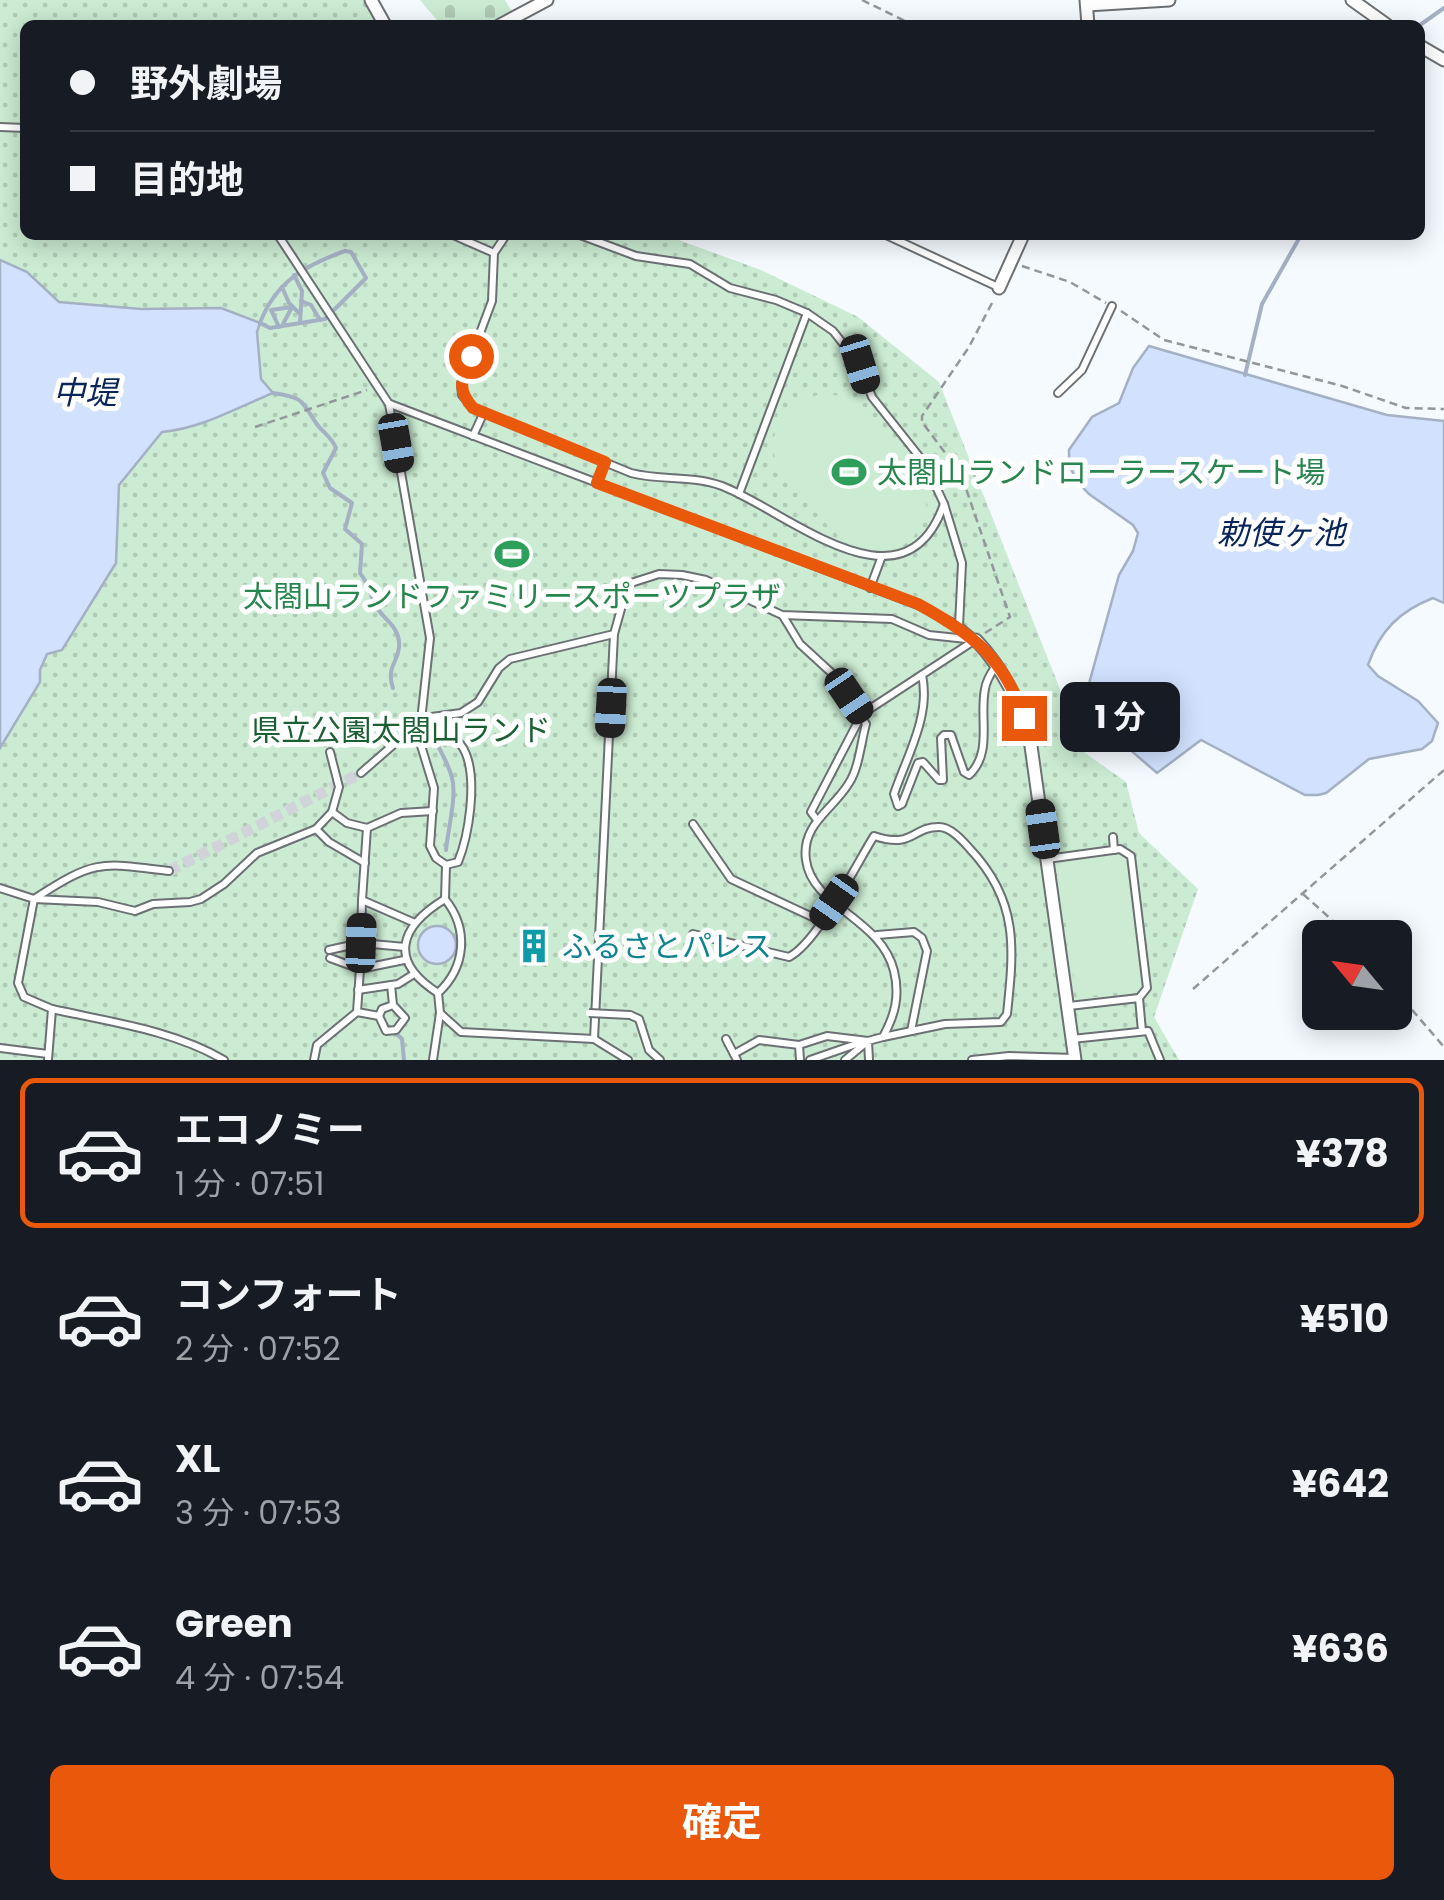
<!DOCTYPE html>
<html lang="ja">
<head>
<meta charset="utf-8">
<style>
  body { margin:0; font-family:Poppins,"Noto Sans JP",sans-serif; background:#242831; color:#f1f3f6; height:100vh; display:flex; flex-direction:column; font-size:38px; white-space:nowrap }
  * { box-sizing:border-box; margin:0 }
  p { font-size:32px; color:#9ea1a6 }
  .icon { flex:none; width:55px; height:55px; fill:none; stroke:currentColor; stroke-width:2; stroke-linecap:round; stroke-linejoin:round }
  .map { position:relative; height:1060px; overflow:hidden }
  .panel { display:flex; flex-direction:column; background:#171b24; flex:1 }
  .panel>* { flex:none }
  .guide { position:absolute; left:20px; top:20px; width:1405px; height:220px; border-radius:15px; box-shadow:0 5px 25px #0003; display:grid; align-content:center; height:220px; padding:0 50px; background:#171b24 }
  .needle { width:65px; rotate:299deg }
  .controls { position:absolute; left:1302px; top:920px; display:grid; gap:20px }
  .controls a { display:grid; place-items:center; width:110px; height:110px; border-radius:15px; background:#171b24; box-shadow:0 5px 25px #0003; font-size:50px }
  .end { position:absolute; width:45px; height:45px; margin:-22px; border:12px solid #ea580c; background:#fff; box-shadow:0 0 0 5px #fff }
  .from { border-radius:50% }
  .bubble { position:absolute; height:70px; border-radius:15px; background:#171b24; box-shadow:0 5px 25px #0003; font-size:32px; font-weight:700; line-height:70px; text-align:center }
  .car { position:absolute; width:30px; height:60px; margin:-30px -15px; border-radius:12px; box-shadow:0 0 8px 2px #0007; background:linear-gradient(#222 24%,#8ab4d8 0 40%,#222 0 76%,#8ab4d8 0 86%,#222 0) }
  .guide b { display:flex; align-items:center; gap:35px; height:95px; font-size:38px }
  .guide b+b { border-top:2px solid #363941 }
  .guide i { width:25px; height:25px; background:#f1f3f6 }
  ul { padding:18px 0 0; list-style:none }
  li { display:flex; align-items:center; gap:30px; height:150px; margin:0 20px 15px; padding:0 30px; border:5px solid transparent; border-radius:15px }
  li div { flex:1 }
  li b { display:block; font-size:38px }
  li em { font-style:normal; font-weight:700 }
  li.on { border-color:#ea580c }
  li>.icon { width:90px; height:90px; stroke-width:1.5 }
  .primary-button { display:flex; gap:20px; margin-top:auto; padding:20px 50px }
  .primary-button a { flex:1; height:115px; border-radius:15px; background:#ea580c; color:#fff; font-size:40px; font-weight:700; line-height:115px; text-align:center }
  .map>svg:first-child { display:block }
  .cemetery { fill:url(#cemetery-stones) }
  .park { fill:url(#park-dots) }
  .garden { fill:#cbebd2 }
  .water { fill:#d2e2fe; stroke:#a4b0c4; stroke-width:2.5 }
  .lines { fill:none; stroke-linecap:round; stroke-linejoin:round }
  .stream { stroke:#a4b0c4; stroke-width:4 }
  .street-tunnel { stroke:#d0d4d8; stroke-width:11; stroke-dasharray:11 5.5; stroke-linecap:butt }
  .lane-casing { stroke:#6c7074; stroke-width:10 }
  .street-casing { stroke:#6c7074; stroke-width:15 }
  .path { stroke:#93969a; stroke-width:2.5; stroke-dasharray:8 5; stroke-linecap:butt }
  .lane { stroke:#fff; stroke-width:6 }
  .street { stroke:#fff; stroke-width:11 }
  .lane-bridge-casing { stroke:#6c7074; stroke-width:10; stroke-linecap:butt }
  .lane-bridge { stroke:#fff; stroke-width:6 }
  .route { stroke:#ea580c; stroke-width:12 }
  .labels { text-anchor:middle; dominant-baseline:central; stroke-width:10; stroke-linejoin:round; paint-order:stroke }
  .leisure-label { font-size:30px; fill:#27864d; stroke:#fff; text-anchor:start }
  .park-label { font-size:30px; fill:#1b6033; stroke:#fff }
  .culture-label { font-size:30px; fill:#0d838f; stroke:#fff; text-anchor:start }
  .water-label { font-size:32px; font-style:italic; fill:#092559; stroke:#fff }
</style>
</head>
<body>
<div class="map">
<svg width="1444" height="1060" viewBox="0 0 1444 1060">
  <defs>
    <pattern id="cemetery-stones" width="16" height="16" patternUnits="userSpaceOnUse" patternTransform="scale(2.5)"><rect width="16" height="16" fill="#cbebd2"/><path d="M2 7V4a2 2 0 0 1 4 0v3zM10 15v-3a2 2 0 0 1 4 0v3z" fill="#afcab5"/></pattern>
    <pattern id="park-dots" width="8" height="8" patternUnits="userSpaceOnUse" patternTransform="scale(2.5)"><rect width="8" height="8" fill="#cbebd2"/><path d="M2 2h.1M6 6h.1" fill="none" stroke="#afcab5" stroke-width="1.8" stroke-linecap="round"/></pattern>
  </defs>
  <rect width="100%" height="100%" fill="#f5faff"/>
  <path class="cemetery" d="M420,0h85l8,13 -22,12h-50z"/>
  <path class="park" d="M0,0h366l15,25h-356v210h640l96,35 97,47 81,65 146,371 41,29 13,51 59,56 -44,128 25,43h-1179z"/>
  <g class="garden">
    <path d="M824,393c11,2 21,3 29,9 15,10 26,26 37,39 19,24 46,46 33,79 -4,10 -9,18 -18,24 -43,27 -74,-14 -99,-44 -10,-11 -23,-23 -29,-36 -14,-36 14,-63 47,-71z"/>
    <path d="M1125,853l20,135 -68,10 -20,-134z"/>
  </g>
  <g class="water">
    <path d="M0,260l27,12 32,30 82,7 80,-1 39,15 -3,9 4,47 12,14c-37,15 -70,35 -111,39l-43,53 -3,78 -54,87 -15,4 -7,16v12l-40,66z"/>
    <path d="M1149,346l238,69 57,6v182l-11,-5c-33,13 -53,32 -65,67l10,11 40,25 20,22 -6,18 -10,8 -53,10 -43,34 -8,2h-13l-104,-55 -44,33 -29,-25 -11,-17 -29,-23 -1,-17 32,-116 14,-24 5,-18 -5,-8 -44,-31 -13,-14 -7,-16v-14l23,-33 27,-14 14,-35z"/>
    <circle cx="437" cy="945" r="19"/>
  </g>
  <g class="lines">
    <g class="stream">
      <path d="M1420,25l24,-17"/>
      <path d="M345,251l6,1 15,26 -41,41 -55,9 -10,-5c16,-42 46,-58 85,-72z"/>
      <path d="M294,275l8,16 -2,32"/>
      <path d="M282,287l7,16 11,11"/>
      <path d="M301,301l10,4 9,15"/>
      <path d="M279,327l-8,-17 21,-3 -9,17"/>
      <path d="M1245,375l17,-71 39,-69"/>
      <path d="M273,393c31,5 27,6 43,30 7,10 15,13 20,25l-13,25 7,15 22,15 -7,26 17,15 -2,29c8,10 9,18 14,29 5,15 24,22 25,40 2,19 -14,23 -6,46"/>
      <path d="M435,740c6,12 14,25 17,38 5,18 -4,51 -6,72"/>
      <path d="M385,1023l17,16 2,21"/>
    </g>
    <path class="street-tunnel" d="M169,871l192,-98"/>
    <g class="lane-casing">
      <g id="lane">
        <path d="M0,127l25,1"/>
        <path d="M278,235l111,169 41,234 -11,101 15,49 -4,58 6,12 10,7 -1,34c-46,28 -57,62 -7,94l2,20 -7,47"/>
        <path d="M453,235l41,18"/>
        <path d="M506,235l-12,18 -2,48 -31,83 1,11 11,13 158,65c31,8 61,2 91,13 65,25 182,133 222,18"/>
        <path d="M580,235l56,21 54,8 40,24 46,12 31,13 26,18 27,34 12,32 54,68 18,39 18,59 -3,63"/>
        <path d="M886,235l112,52"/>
        <path d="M1058,393l24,-23 30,-64"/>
        <path d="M390,404l528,201 41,21 17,14"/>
        <path d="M473,436l11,-24"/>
        <path d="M597,483l8,-21"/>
        <path d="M739,494l68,-181"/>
        <path d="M870,588l12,-32"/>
        <path d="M783,616l17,28 36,33 30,47c-5,18 -7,44 -17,59 -16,27 -48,41 -43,77 6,47 75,58 88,111 6,25 1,44 -11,66l-15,4 1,19"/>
        <path d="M922,675c9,40 -15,81 -28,119l4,12 4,-2 16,-41 5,-1 16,18h4l-2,-42 3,-3h7l13,37 5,3c24,-22 10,-57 16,-86 1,-8 6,-16 10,-22"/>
        <path d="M425,718c15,10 34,18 41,36 11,28 3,81 -8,108l-12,3"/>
        <path d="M330,752l9,35 -7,25"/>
        <path d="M361,773l63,-55 37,-5 17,-11 21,-34 11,-9 104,-25 14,-50 31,-10 23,1 24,5 76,35 110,4 37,16 47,5"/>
        <path d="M817,820l-6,-8 51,-98 113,-74"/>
        <path d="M693,824l38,55 90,42"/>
        <path d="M316,829l16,-17 15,11 20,5"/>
        <path d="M1113,837l1,13"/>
        <path d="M1047,859l73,-10 11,7 16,132 -8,10"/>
        <path d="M0,888l34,11 64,3 37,9 18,-7 37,-2 11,-3 23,-15 33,-31 59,-24 13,13 36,21"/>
        <path d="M415,923l-53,-23 5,-72 34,-15 32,-2"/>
        <path d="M693,934l96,23c28,-14 67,-92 85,-121 40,13 37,-9 65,-9 12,0 24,14 31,22 49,52 44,99 37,165l-6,8 -56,2 -62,13"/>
        <path d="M877,935l37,-3 8,6 5,13 -16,80"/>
        <path d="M361,943l1,-43"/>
        <path d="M329,950l32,-7 44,4"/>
        <path d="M330,958l30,11"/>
        <path d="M391,985l2,20 12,13 -9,12 -10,1 -7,-15 3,-7 11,-4"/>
        <path d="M358,990l40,-6 16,-10"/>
        <path d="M438,993c28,-26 31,-64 7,-94"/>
        <path d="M1069,1006l70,-8 3,33"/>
        <path d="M52,1009c58,13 121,21 172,51"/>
        <path d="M357,1012l22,4"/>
        <path d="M441,1014l20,18 133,7 34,21"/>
        <path d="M630,1015l9,4 10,31 11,10"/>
        <path d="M594,1039l20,-405"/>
        <path d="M726,1039l11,21"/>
        <path d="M1072,1039l76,-8 12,29"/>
        <path d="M799,1045l1,15"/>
        <path d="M0,1048l48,6"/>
        <path d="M734,1054l25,-14 40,5 28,-9 41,5 -23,19"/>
        <path d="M48,1060l4,-51 -28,-12 -6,-14 16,-84c60,-39 65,-37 135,-28"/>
        <path d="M314,1060l3,-15 40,-33 3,-43 44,-9"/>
        <path d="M810,1060l52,-18"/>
        <path d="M972,1060l37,-4 66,2"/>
      </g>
    </g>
    <g class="street-casing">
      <g id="street">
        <path d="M371,0l14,25"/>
        <path d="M1086,0l2,25"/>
        <path d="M1352,0l35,25"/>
        <path d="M1087,5l82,-5"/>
        <path d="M500,25l47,-25"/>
        <path d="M1420,46l24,14"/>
        <path d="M999,288l24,-53"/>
        <path d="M976,640c28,30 42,60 54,99l45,321"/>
      </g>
    </g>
    <g class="path">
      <path d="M862,0l51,25"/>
      <path d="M1022,266l48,16 36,21"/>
      <path d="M1121,311l43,29 178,46 64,22 38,1"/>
      <path d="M255,427l112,-37"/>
      <path d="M985,633l25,-16 -49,-143 -39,-52v-6l47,-69 24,-46"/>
      <path d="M1303,894l49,44"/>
      <path d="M1193,989l251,-219"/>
      <path d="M1395,990l49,57"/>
    </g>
    <use href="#lane" class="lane"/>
    <use href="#street" class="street"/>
    <g class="lane-bridge-casing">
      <path id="lane-bridge" d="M589,1013l41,2"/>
    </g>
    <use href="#lane-bridge" class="lane-bridge"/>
  </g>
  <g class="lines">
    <path class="route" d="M471,356c-8,23 -16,31 2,52l132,54 -8,21 321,121c53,29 87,54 106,114"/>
  </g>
  <defs>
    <g id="stadium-bare" transform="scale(2.7)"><path d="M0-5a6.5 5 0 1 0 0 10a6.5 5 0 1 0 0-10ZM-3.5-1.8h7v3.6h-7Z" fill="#2e9e5b" stroke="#fff" stroke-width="2.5" paint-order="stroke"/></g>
    <g id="building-bare" transform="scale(2.7)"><path d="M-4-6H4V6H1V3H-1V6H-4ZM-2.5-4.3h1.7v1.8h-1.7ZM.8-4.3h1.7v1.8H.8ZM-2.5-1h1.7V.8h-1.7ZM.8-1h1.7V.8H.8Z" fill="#0f9aa8" stroke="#fff" stroke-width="2.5" paint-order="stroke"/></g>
  </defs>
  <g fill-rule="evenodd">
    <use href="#stadium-bare" x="849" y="472"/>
    <use href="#stadium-bare" x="512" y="554"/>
    <use href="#building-bare" x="534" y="946"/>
  </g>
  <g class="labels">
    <g class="leisure-label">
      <text x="877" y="472">太閤山ランドローラースケート場</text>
      <text x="512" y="596" text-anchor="middle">太閤山ランドファミリースポーツプラザ</text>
    </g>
    <g class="park-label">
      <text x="401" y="730">県立公園太閤山ランド</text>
    </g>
    <g class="culture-label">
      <text x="562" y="946">ふるさとパレス</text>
    </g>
    <g class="water-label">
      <text x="85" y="392">中堤</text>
      <text x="1281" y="532">勅使ヶ池</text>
    </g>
  </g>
</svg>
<div class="controls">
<a><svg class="needle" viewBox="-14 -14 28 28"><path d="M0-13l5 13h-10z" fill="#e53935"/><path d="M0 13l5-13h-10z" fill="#9ea1a6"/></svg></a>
</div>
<i class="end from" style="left:471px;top:356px"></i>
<i class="end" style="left:1024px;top:718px"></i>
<div class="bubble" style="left:1060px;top:682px;width:120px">1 分</div>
<i class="car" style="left:860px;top:364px;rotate:163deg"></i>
<i class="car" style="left:396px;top:443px;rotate:170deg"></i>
<i class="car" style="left:849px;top:696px;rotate:146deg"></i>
<i class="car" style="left:611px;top:708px;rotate:183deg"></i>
<i class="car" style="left:1043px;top:829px;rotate:352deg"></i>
<i class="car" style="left:834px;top:902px;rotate:215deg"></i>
<i class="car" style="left:361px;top:943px;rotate:2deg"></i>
<div class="guide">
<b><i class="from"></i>野外劇場</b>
<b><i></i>目的地</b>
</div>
</div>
<section class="panel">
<ul>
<li class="on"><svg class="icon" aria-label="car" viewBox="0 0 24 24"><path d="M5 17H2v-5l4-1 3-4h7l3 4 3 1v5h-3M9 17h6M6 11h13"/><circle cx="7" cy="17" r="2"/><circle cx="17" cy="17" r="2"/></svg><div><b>エコノミー</b><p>1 分 · 07:51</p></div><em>¥378</em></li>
<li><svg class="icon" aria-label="car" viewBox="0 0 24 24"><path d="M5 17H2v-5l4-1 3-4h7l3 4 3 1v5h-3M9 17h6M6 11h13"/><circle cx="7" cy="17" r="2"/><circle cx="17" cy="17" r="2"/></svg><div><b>コンフォート</b><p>2 分 · 07:52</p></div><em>¥510</em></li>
<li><svg class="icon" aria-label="car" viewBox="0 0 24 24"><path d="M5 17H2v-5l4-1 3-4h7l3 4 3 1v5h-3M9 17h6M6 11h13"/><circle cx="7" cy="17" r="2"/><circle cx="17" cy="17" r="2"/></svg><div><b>XL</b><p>3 分 · 07:53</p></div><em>¥642</em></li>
<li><svg class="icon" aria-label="car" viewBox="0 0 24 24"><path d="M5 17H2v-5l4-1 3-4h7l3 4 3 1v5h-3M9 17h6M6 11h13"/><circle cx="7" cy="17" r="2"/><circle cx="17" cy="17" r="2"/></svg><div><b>Green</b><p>4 分 · 07:54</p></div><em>¥636</em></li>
</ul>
<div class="primary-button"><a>確定</a></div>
</section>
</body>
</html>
